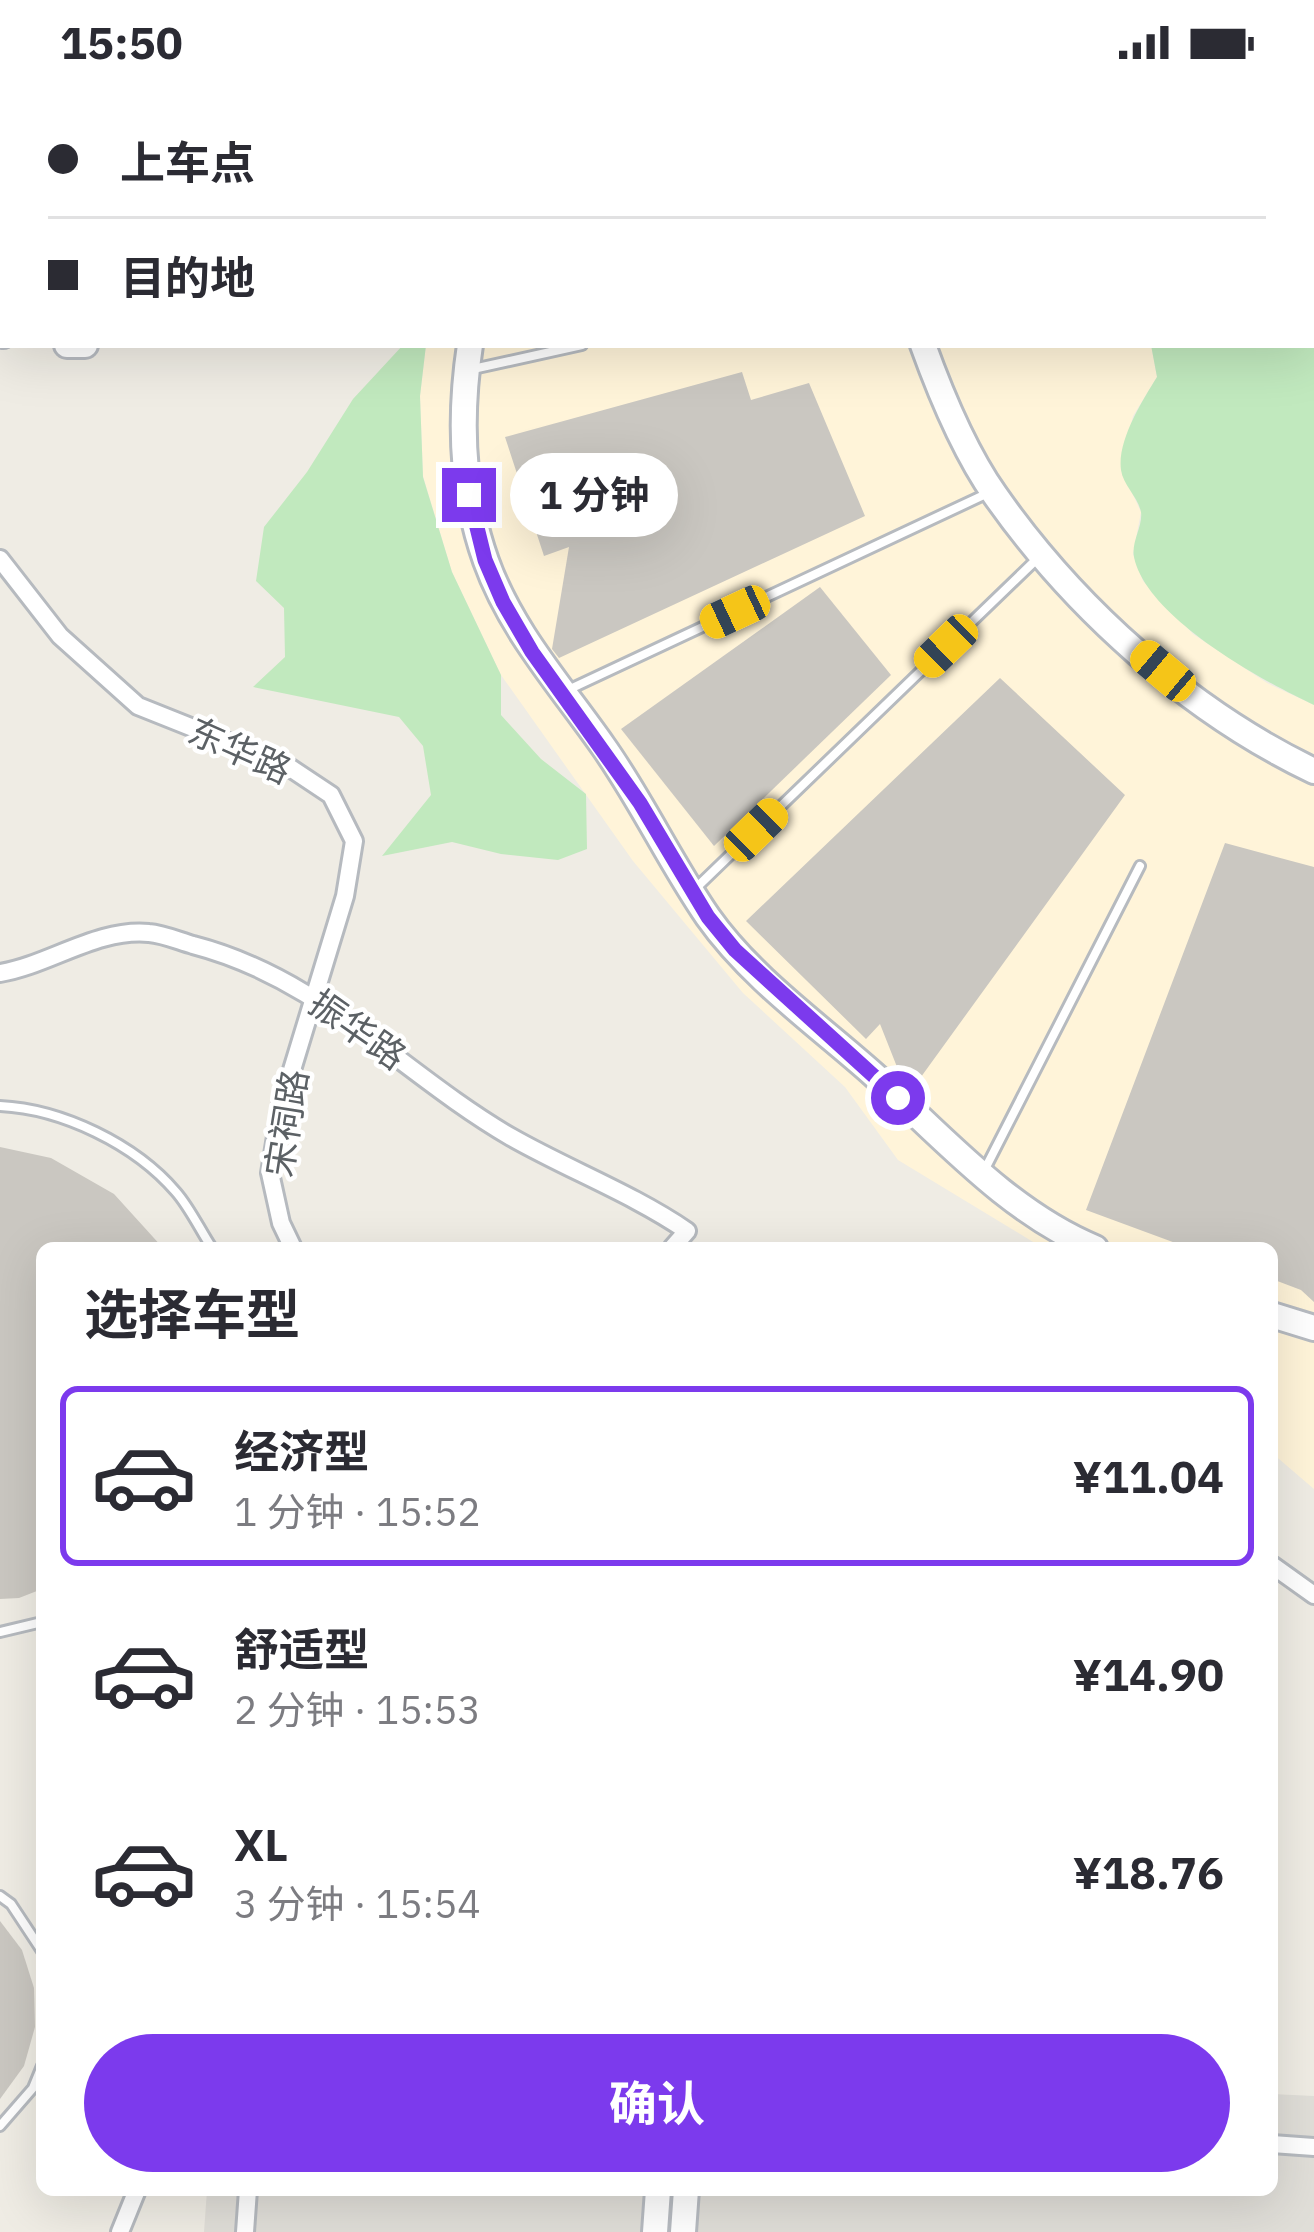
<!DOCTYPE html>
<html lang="zh">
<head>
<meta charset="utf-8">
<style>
  body { margin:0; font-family:"IBM Plex Sans","Noto Sans SC",sans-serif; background:#f7f7f7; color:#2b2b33; height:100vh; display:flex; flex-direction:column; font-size:45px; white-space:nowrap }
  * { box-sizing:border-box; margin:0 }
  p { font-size:39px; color:#7c7c81 }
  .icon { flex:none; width:66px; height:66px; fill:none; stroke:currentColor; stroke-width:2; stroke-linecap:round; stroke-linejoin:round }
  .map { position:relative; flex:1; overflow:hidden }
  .panel { position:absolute; left:36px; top:1158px; width:1242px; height:954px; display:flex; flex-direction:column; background:#fff; border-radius:18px; box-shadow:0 12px 48px #0002 }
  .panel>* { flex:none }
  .hud { position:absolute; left:0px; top:0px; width:1314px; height:264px; box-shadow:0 12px 48px #0002; display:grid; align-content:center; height:264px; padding:0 48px; background:#fff }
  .end { position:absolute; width:54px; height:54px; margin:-27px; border:15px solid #7c3aed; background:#fff; box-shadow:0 0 0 6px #fff }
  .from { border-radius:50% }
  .bubble { position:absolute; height:84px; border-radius:42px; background:#fff; box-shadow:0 12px 48px #0002; font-size:39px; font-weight:700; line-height:84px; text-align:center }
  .car { position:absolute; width:36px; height:72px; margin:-36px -18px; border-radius:15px; box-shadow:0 0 9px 3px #0007; background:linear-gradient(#f5c518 24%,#345 0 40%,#f5c518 0 76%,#345 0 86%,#f5c518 0) }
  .hud b { display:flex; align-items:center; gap:42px; height:114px; font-size:45px }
  .hud b+b { border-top:3px solid #e1e1e2 }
  .hud i { width:30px; height:30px; background:#2b2b33 }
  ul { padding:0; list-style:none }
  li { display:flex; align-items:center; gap:36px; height:180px; margin:0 24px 18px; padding:0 24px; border:6px solid transparent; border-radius:18px }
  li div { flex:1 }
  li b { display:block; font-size:45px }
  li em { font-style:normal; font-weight:700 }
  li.active { border-color:#7c3aed }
  li>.icon { width:108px; height:108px; stroke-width:1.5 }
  h2 { padding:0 48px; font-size:54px; line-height:144px }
  .action { display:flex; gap:24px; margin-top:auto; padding:24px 48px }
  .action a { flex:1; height:138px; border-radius:72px; background:#7c3aed; color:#fff; font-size:48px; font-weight:700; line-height:138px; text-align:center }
  .status { display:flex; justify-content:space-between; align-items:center; height:84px; padding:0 60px; background:#fff; direction:ltr }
  .status svg { height:33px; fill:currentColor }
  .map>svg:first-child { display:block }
  .commercial { fill:#fff4d9 }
  .industrial { fill:#e0ded8 }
  .green { fill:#c1e9be }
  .building { fill:#cac7c1 }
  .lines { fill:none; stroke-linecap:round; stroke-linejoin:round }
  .lane-casing { stroke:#b6babf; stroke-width:14 }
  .street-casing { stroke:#b6babf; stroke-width:22 }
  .secondary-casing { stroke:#b7bbc1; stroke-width:30 }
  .lane { stroke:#fff; stroke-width:8 }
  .street { stroke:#fff; stroke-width:16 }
  .secondary { stroke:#fff; stroke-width:24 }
  .route { stroke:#7c3aed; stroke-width:15 }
  .labels { text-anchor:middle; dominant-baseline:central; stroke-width:9; stroke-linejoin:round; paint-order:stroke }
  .street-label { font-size:36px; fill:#5c6165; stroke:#fff }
</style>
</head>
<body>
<div class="status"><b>15:50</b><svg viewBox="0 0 49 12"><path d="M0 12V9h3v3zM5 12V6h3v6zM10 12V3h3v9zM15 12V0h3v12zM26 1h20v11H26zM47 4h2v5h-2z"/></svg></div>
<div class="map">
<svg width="1314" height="2148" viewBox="0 0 1314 2148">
  <rect width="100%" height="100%" fill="#efece4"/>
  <g class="commercial">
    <path d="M503,0h498l-499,3z"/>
    <path d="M426,261h725l6,32 -24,39 -12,53 20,43 -8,42 10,27 50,53 74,49 47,22v784l-42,-36v-205h-229l-145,-88 -53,-73 -102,-94 -110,-132 -132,-186 -49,-103 -29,-96 -3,-80z"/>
  </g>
  <path class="industrial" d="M1272,2010l42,2v136h-1110l3,-42h1065z"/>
  <g class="green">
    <path d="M1001,0h313v621c-52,-24 -168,-88 -180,-148 -3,-15 9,-31 7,-45 -3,-15 -18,-27 -20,-42 -4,-29 21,-69 36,-93l-6,-32h160v-258h-311z"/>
    <path d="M403,261h23l-6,51 3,81 29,95 49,103v40l40,44 45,35 1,55 -29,11 -57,-6 -49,-12 -70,14 49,-61 -8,-49 -24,-29 -146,-30 32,-30 -1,-49 -28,-27 8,-54 43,-55 46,-73z"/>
  </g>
  <g class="building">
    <path d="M742,288l9,28 58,-17 56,133 -306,142 -7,-9 17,-102 -25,9 -39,-119z"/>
    <path d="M820,503l71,88 -177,171 -93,-117z"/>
    <path d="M1000,594l125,117 -212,293 -12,-11 -21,-53 -14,15 -120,-118z"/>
    <path d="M1225,759l89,24v435l-13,-12 -29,-11v-31h-83l-103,-38z"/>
    <path d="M0,1063l51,11 63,36 49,54h-121v341l-23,9 -19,1z"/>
    <path d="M0,1837l22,29 12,38 1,39 -11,39 -24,33z"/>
  </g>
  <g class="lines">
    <g class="lane-casing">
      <g id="lane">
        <path d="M791,0l11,3"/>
        <path d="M473,285l109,-24"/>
        <path d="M570,605l416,-195"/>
        <path d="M697,803l343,-331"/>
        <path d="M0,1022c62,3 135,38 176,86 14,16 24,38 36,56"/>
        <path d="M985,1085l155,-303"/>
        <path d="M0,1548l42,-10"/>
        <path d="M0,1812l11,8 31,47"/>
        <path d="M0,2042l33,-38 9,-22"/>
      </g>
    </g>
    <g class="street-casing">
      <g id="street">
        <path d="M0,475l60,77 78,70 148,59 45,30 23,46 -9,55 -64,210 -11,67 11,50 12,25"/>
        <path d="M0,889c49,-8 97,-45 149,-40 14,1 30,8 44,12 128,33 208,128 318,192 58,33 120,56 176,94l-15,17"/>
        <path d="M1272,1481l42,30"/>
        <path d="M1272,2060l42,3"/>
        <path d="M120,2148l17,-42"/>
        <path d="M245,2148l3,-42"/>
      </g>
    </g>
    <g class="secondary-casing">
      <g id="secondary">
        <path d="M431,3l7,-3"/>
        <path d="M533,3l1,-3"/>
        <path d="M914,3v-3"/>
        <path d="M0,250l3,1"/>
        <path d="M67,261h18"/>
        <path d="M470,261c-11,73 -9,146 16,216 25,70 75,125 117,185 39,55 67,116 105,171 43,61 110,108 165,157 69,62 135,138 222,174"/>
        <path d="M923,261c18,50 41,106 72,150 79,113 194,216 319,276"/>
        <path d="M1272,1231l42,13"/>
        <path d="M655,2148l3,-42"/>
        <path d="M683,2148l3,-42"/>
      </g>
    </g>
    <use href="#lane" class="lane"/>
    <use href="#street" class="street"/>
    <use href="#secondary" class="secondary"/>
  </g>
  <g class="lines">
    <path class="route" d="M469,411l16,65 18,42 29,50 108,151 68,114 27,33 163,148"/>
  </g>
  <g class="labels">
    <g class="street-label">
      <text transform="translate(240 666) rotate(24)">东华路</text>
      <text transform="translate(358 945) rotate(35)">振华路</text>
      <text transform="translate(286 1039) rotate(-81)">宋祠路</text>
    </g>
  </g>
</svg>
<i class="end from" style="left:898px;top:1014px"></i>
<i class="end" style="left:469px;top:411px"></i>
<div class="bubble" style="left:510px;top:369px;width:168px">1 分钟</div>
<i class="car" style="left:735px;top:528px;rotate:245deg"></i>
<i class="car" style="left:946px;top:562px;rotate:226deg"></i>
<i class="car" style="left:1163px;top:587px;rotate:310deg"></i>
<i class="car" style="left:756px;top:746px;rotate:46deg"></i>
<div class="hud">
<b><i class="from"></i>上车点</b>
<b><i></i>目的地</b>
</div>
<section class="panel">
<h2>选择车型</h2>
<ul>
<li class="active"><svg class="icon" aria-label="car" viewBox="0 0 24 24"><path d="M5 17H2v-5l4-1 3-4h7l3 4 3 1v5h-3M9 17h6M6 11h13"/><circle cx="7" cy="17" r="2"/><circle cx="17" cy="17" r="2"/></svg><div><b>经济型</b><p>1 分钟 · 15:52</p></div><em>¥11.04</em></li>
<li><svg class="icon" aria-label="car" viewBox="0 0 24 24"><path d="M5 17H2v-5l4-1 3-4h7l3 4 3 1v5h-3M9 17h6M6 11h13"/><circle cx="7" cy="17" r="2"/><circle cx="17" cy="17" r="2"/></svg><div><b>舒适型</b><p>2 分钟 · 15:53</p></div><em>¥14.90</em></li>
<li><svg class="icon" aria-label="car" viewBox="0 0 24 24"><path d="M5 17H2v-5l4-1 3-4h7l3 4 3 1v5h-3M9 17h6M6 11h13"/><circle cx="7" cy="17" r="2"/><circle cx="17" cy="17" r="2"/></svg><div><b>XL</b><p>3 分钟 · 15:54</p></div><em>¥18.76</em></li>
</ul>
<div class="action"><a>确认</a></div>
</section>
</div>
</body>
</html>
